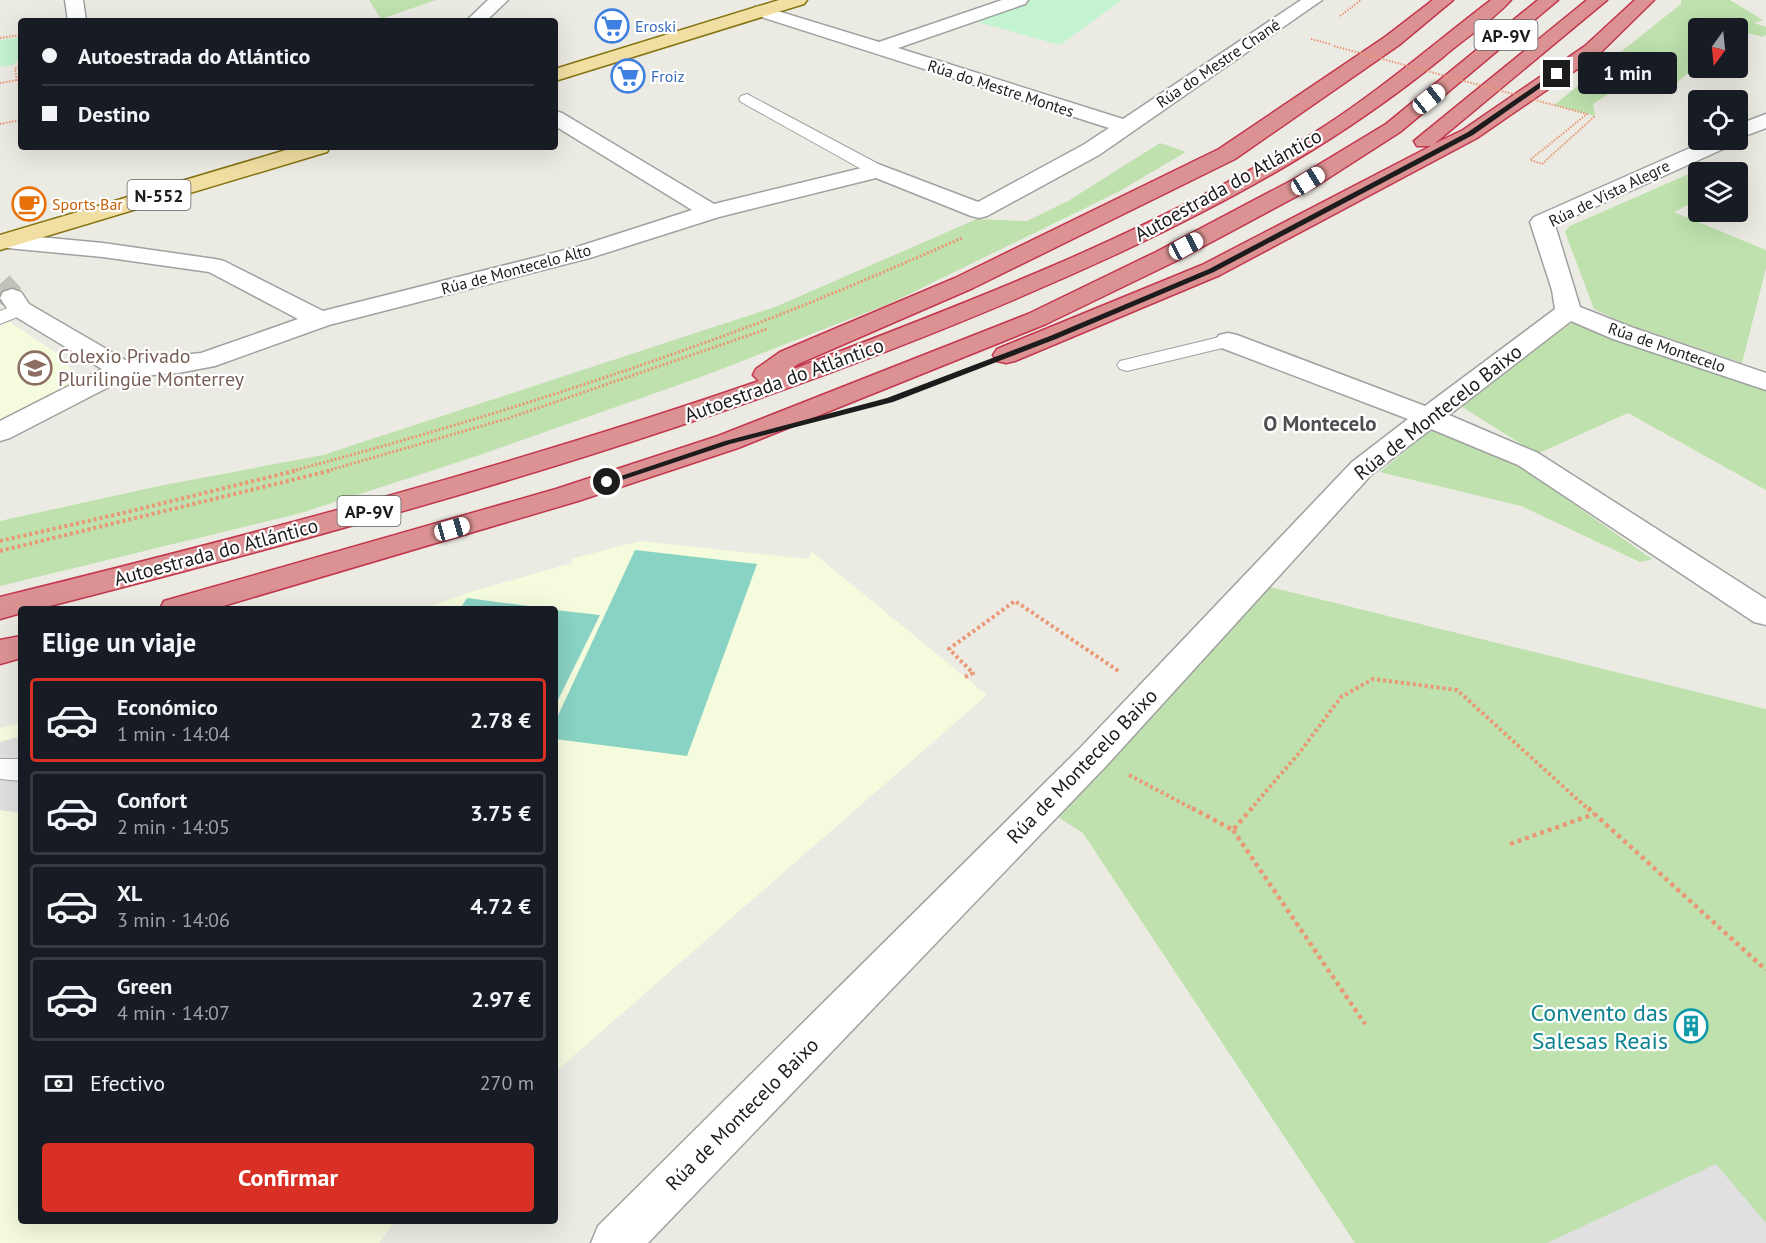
<!DOCTYPE html>
<html lang="es">
<head>
<meta charset="utf-8">
<style>
  body { margin:0; font-family:"PT Sans",sans-serif; background:#20242c; color:#f1f3f6; height:100vh; display:flex; flex-direction:column; font-size:22px; white-space:nowrap }
  * { box-sizing:border-box; margin:0 }
  p { font-size:20px; color:#9ea1a6 }
  .icon { flex:none; width:33px; height:33px; fill:none; stroke:currentColor; stroke-width:2; stroke-linecap:round; stroke-linejoin:round }
  .map { position:relative; flex:1; overflow:hidden }
  .details { position:absolute; left:18px; top:606px; width:540px; height:618px; display:flex; flex-direction:column; background:#171b24; border-radius:6px; box-shadow:0 6px 24px #0002 }
  .details>* { flex:none }
  .guide { position:absolute; left:18px; top:18px; width:540px; height:132px; border-radius:6px; box-shadow:0 6px 24px #0002; display:grid; align-content:center; height:132px; padding:0 24px; background:#171b24 }
  .needle { width:39px; rotate:195deg }
  .controls { position:absolute; left:1688px; top:18px; display:grid; gap:12px }
  .controls a { display:grid; place-items:center; width:60px; height:60px; border-radius:6px; background:#171b24; box-shadow:0 6px 24px #0002; font-size:30px }
  .end { position:absolute; width:27px; height:27px; margin:-14px; border:8px solid #1c1c1c; background:#fff; box-shadow:0 0 0 3px #fff }
  .from { border-radius:50% }
  .bubble { position:absolute; height:42px; border-radius:6px; background:#171b24; box-shadow:0 6px 24px #0002; font-size:20px; font-weight:700; line-height:42px; text-align:center }
  .car { position:absolute; width:18px; height:36px; margin:-18px -9px; border-radius:8px; box-shadow:0 0 4px 2px #0007; background:linear-gradient(#fff 24%,#345 0 40%,#fff 0 76%,#345 0 86%,#fff 0) }
  .guide b { display:flex; align-items:center; gap:21px; height:57px; font-size:22px }
  .guide b+b { border-top:2px solid #363941 }
  .guide i { width:15px; height:15px; background:#f1f3f6 }
  ul { padding:0; list-style:none }
  li { display:flex; align-items:center; gap:18px; height:84px; margin:0 12px 9px; padding:0 12px; border:3px solid #363941; border-radius:6px }
  li div { flex:1 }
  li b { display:block; font-size:22px }
  li em { font-style:normal; font-weight:700 }
  li.selected { border-color:#d93025 }
  li>.icon { width:54px; height:54px; stroke-width:1.5 }
  h2 { padding:0 24px; font-size:27px; line-height:72px }
  .pay { display:flex; align-items:center; gap:15px; height:66px; padding:0 24px; font-size:22px }
  .pay p { margin-inline-start:auto }
  .cta { display:flex; gap:12px; margin-top:auto; padding:12px 24px }
  .cta a { flex:1; height:69px; border-radius:6px; background:#d93025; color:#fff; font-size:24px; font-weight:700; line-height:69px; text-align:center }
  .map>svg:first-child { display:block }
  .education { fill:#f5fbdd }
  .grass { fill:#bee1ad }
  .park { fill:#c3f3d0 }
  .pitch { fill:#89d3c4 }
  .parking { fill:#e0e0e0 }
  .lines { fill:none; stroke-linecap:round; stroke-linejoin:round }
  .minor-tunnel { stroke:#c2c2bb; stroke-width:26; stroke-dasharray:26 13; stroke-linecap:butt }
  .service-casing { stroke:#a0a0a0; stroke-width:2 }
  .minor-casing { stroke:#a0a0a0; stroke-width:3 }
  .primary-casing { stroke:#847310; stroke-width:3 }
  .motorway-casing { stroke:#c3364d; stroke-width:3 }
  .path-far3 { stroke:#ea9776; stroke-width:2; stroke-dasharray:1.5 1.5; stroke-linecap:butt }
  .path-far2 { stroke:#ea9776; stroke-width:3; stroke-dasharray:2 2; stroke-linecap:butt }
  .path-far1 { stroke:#ea9776; stroke-width:4; stroke-dasharray:3 3; stroke-linecap:butt }
  .path { stroke:#ea9776; stroke-width:4.5; stroke-dasharray:4 4; stroke-linecap:butt }
  .service { fill:#fff; fill-rule:evenodd }
  .minor { fill:#fff; fill-rule:evenodd }
  .primary { fill:#f1dea3; fill-rule:evenodd }
  .motorway { fill:#dc9292; fill-rule:evenodd }
  .path-bridge { stroke:#ea9776; stroke-width:2; stroke-dasharray:1.5 1.5; stroke-linecap:butt }
  .route { fill:#1c1c1c }
  .labels { text-anchor:middle; dominant-baseline:central; stroke-width:4.5; stroke-linejoin:round; paint-order:stroke }
  .far-shop-label { font-size:16px; fill:#366cbe; stroke:#fff; text-anchor:start }
  .far-street-label { font-size:16px; fill:#1c1c1c; stroke:#fff }
  .far-food-label { font-size:16px; fill:#c56008; stroke:#fff; text-anchor:start }
  .shield { fill:#fff; stroke:#606060; stroke-width:1.5 }
  .shield-label { font-size:18px; font-weight:bold; fill:#1c1c1c }
  .street-label { font-size:20px; fill:#1c1c1c; stroke:#fff }
  .education-label { font-size:20px; fill:#785e54; stroke:#fff; text-anchor:start }
  .neighbourhood-label { font-size:21px; font-weight:bold; fill:#4f4f4f; stroke:#fff }
  .near-culture-label { font-size:24px; fill:#0d838f; stroke:#fff; text-anchor:end }
</style>
</head>
<body>
<div class="map">
<svg width="1766" height="1243" viewBox="0 0 1766 1243">
  <rect width="100%" height="100%" fill="#ecebe3"/>
  <g class="education">
    <path d="M8,321l50,33 23,28 -81,40v-98z"/>
    <path d="M640,541l168,18 4,-7 175,143 -432,377v-463h-131l43,-16 105,-30 -1,-4z"/>
    <path d="M21,723v498h374l-16,22h-379v-515z"/>
  </g>
  <g class="grass">
    <path d="M369,0h67l-55,19z"/>
    <path d="M1681,0h49l33,20 -9,3 12,4v8l-3,2 -23,-6 -3,2v-5h-39v37l-31,26 -39,-10 -35,23 2,12 -41,-11 127,-101z"/>
    <path d="M1160,143l26,9 -68,40 -227,111 -190,74 -227,80 -173,56 -301,73v-65l159,-35 164,-31 452,-148 202,-88 50,2 41,-20z"/>
    <path d="M1714,163l33,12 -10,5v-8h-39v28l-24,12 92,38v18l-24,95 -116,-39 -32,-15 -29,-77 5,-6z"/>
    <path d="M1573,322l193,68v100l-138,-77 -91,41 -78,-49z"/>
    <path d="M1433,428l76,31 143,100 -12,3 -119,-56 -141,-34z"/>
    <path d="M1270,587l496,122v534h-411l-272,-410 -25,-16z"/>
  </g>
  <g class="park">
    <path d="M1019,0h103l-62,45 -96,-27z"/>
    <path d="M21,37v20l-8,8 -13,2v-27z"/>
  </g>
  <g class="pitch">
    <path d="M635,550l122,14 -70,192 -132,-17v-17z"/>
    <path d="M467,598l84,11h-91z"/>
    <path d="M555,610l45,5 -45,91z"/>
  </g>
  <g class="parking">
    <path d="M21,736v77l-21,-3v-68z"/>
    <path d="M1716,1164l50,59v20h-219z"/>
  </g>
  <g class="lines">
    <path class="minor-tunnel" d="M0,284l12,13"/>
    <g class="service-casing">
      <g id="service">
        <path d="M747,94l137,73 3,4 -3,4h-12l-131,-73 -2,-3 2,-3z"/>
        <path d="M20,303l7,2 3,4 -3,4 -27,11v-13z"/>
        <path d="M1228,335l7,2 3,4 -3,4 -108,26 -7,-2 -3,-4 3,-4z"/>
        <path d="M0,759h21v22l-21,-2z"/>
      </g>
    </g>
    <g class="minor-casing">
      <g id="minor">
        <path d="M65,0h18l3,21h-18z"/>
        <path d="M488,0h20l-22,21h-20z"/>
        <path d="M1002,0h26l-3,4 -127,44 225,71 178,-119h21l-223,155 -112,61 -8,2 -8,-2 -95,-38 -157,39 -126,40 -264,68 -114,41 -37,7 -50,4 -118,61 -10,3v-20l102,-52 -91,-55 -11,-16 3,-6 9,-3 9,3 8,12 98,57 74,-8 97,-34 -89,-47 -106,-15 -96,-9 -7,-2v-10l7,-2 96,9 112,16 9,2 99,50 254,-64 115,-37 -137,-84v-15l7,2 152,91 164,-40 100,38 105,-57 26,-17 -354,-113 -3,-4 3,-4 6,-1 118,36z"/>
        <path d="M1766,114v14l-29,11v-14z"/>
        <path d="M1708,140h27l-3,5 -177,80 25,82 51,20 135,46v17l-153,-51 -42,-18 -122,94 89,38 228,146v26l-12,-3 -236,-157 -87,-36 -59,45 -265,291 -459,478h-57l7,-17 483,-479 271,-285 56,-43 -189,-72 -4,-6 4,-6 9,-2 9,2 188,71 130,-97 -3,-19 -22,-68 4,-5z"/>
      </g>
    </g>
    <g class="primary-casing">
      <g id="primary">
        <path d="M779,0h28l-3,4 -249,77v-12z"/>
        <path d="M296,147h34l-3,5 -327,98v-15z"/>
      </g>
    </g>
    <g class="motorway-casing">
      <g id="motorway">
        <path d="M1433,0h20l-54,45 -164,114 -262,129 -175,76 -10,7c177,-67 358,-136 521,-235 65,-40 122,-90 182,-136h20c-19,21 -46,38 -68,57 -100,82 -207,141 -324,196 -348,161 -710,261 -1081,356h-17v4l-21,6v-22c256,-63 510,-130 759,-216l-6,-6 3,-6 24,-17 175,-74 264,-129 166,-112z"/>
        <path d="M1538,0h20l-158,132 -84,54 -142,76 -128,62 -308,124 -160,53 -365,108h-53l4,-8 392,-112 162,-53 310,-122 128,-62 144,-76 86,-52z"/>
        <path d="M1587,0h20l-173,144 29,-14 122,-84 50,-46h19l-55,54 -122,84 -257,137 -205,86 -9,2 -9,-2 -4,-6 4,-6 205,-84 229,-119h-14l-3,-5z"/>
        <path d="M21,636v22l-21,6v-24z"/>
      </g>
    </g>
    <g class="path-far3">
      <path d="M1340,16l21,-16"/>
      <path d="M0,38l21,-3"/>
      <path d="M1311,39l19,5"/>
      <path d="M21,64l-6,5 2,11 4,-1"/>
      <path d="M0,83l17,-3"/>
      <path d="M0,124l21,-4"/>
    </g>
    <g class="path-far2">
      <path d="M292,471c147,-39 292,-84 434,-136 80,-29 158,-63 236,-97"/>
      <path d="M327,471l182,-53 258,-89"/>
    </g>
    <g class="path-far1">
      <path d="M0,541l123,-28 175,-43"/>
      <path d="M0,551l333,-81"/>
      <path d="M965,677l8,-4 -24,-24 66,-48 105,71"/>
      <path d="M1129,775l66,35"/>
      <path d="M1250,810l50,-58 41,-55 32,-18 84,11 132,120"/>
    </g>
    <g class="path">
      <path d="M1192,808l41,22 19,-22"/>
      <path d="M1588,808l178,162"/>
      <path d="M1233,830l132,194"/>
      <path d="M1510,844l84,-30"/>
    </g>
    <use href="#service" class="service"/>
    <use href="#minor" class="minor"/>
    <use href="#primary" class="primary"/>
    <use href="#motorway" class="motorway"/>
    <path class="path-bridge" d="M1334,46l253,68 -57,46 12,4 53,-48"/>
  </g>
  <path class="route" d="M1555,72l5,2 -87,61 -259,137 -158,67 -163,63 -163,42 -120,40 -7,-2 122,-41 162,-43 163,-62 159,-67 259,-137z"/>
  <defs>
    <g id="supermarket-ring" transform="scale(1.725)"><circle r="9.5" fill="#fff" stroke="#3f7fe0" stroke-width="1.5"/><path d="M-6-5.5h2.5l.6 2H6L4.5 2H-2.5L-4.4-4H-6ZM-1.5 3.2a1.3 1.3 0 1 0 .1 0ZM3 3.2a1.3 1.3 0 1 0 .1 0Z" fill="#3f7fe0"/></g>
    <g id="cafe-ring" transform="scale(1.725)"><circle r="9.5" fill="#fff" stroke="#e8710a" stroke-width="1.5"/><path d="M-5.5-4.5H6V0H3Q3 3.5 0 3.5H-2.5Q-5.5 3.5-5.5 0ZM3-3.2v2h1.7v-2ZM-6 4.5H4V6H-6Z" fill="#e8710a"/></g>
    <g id="school-ring" transform="scale(1.725)"><circle r="9.5" fill="#fff" stroke="#8d6e63" stroke-width="1.5"/><path d="M0-5L7-2L0 1L-7-2ZM-4 1L0 2.5L4 1V4Q0 6-4 4Z" fill="#8d6e63"/></g>
    <g id="building-ring" transform="scale(1.725)"><circle r="9.5" fill="#fff" stroke="#0f9aa8" stroke-width="1.5"/><path d="M-4-6H4V6H1V3H-1V6H-4ZM-2.5-4.3h1.7v1.8h-1.7ZM.8-4.3h1.7v1.8H.8ZM-2.5-1h1.7V.8h-1.7ZM.8-1h1.7V.8H.8Z" fill="#0f9aa8"/></g>
  </defs>
  <g fill-rule="evenodd">
    <use href="#supermarket-ring" x="612" y="26"/>
    <use href="#supermarket-ring" x="628" y="76"/>
    <use href="#cafe-ring" x="29" y="204"/>
    <use href="#school-ring" x="35" y="368"/>
    <use href="#building-ring" x="1691" y="1026"/>
  </g>
  <g class="labels">
    <g class="far-shop-label">
      <text x="635" y="26">Eroski</text>
      <text x="651" y="76">Froiz</text>
    </g>
    <g class="far-street-label">
      <text transform="translate(1218 63) rotate(-34)">Rúa do Mestre Chané</text>
      <text transform="translate(1001 88) rotate(18)">Rúa do Mestre Montes</text>
      <text transform="translate(1609 193) rotate(-26)">Rúa de Vista Alegre</text>
      <text transform="translate(516 269) rotate(-15)">Rúa de Montecelo Alto</text>
      <text transform="translate(1667 347) rotate(19)">Rúa de Montecelo</text>
    </g>
    <g class="far-food-label">
      <text x="52" y="204">Sports Bar</text>
    </g>
    <g class="shield">
      <rect x="1474.5" y="20" width="63" height="30" rx="4.5"/>
      <rect x="127.5" y="180" width="63" height="30" rx="4.5"/>
      <rect x="337.5" y="496" width="63" height="30" rx="4.5"/>
    </g>
    <g class="shield-label">
      <text x="1506" y="35">AP-9V</text>
      <text x="159" y="195">N-552</text>
      <text x="369" y="511">AP-9V</text>
    </g>
    <g class="street-label">
      <text transform="translate(1228 185) rotate(-29)">Autoestrada do Atlántico</text>
      <text transform="translate(784 380) rotate(-20)">Autoestrada do Atlántico</text>
      <text transform="translate(1438 412) rotate(-38)">Rúa de Montecelo Baixo</text>
      <text transform="translate(216 552) rotate(-15)">Autoestrada do Atlántico</text>
      <text transform="translate(1082 766) rotate(-46)">Rúa de Montecelo Baixo</text>
      <text transform="translate(742 1114) rotate(-45)">Rúa de Montecelo Baixo</text>
    </g>
    <g class="education-label">
      <text x="58" y="356">Colexio Privado<tspan x="58" dy="23">Plurilingüe Monterrey</tspan></text>
    </g>
    <g class="neighbourhood-label">
      <text x="1320" y="423">O Montecelo</text>
    </g>
    <g class="near-culture-label">
      <text x="1668" y="1012">Convento das<tspan x="1668" dy="28">Salesas Reais</tspan></text>
    </g>
  </g>
</svg>
<div class="controls">
<a><svg class="needle" viewBox="-14 -14 28 28"><path d="M0-13l5 13h-10z" fill="#e53935"/><path d="M0 13l5-13h-10z" fill="#9ea1a6"/></svg></a>
<a><svg class="icon" aria-label="locate" viewBox="0 0 24 24"><circle cx="12" cy="12" r="6"/><path d="M12 2v4M12 18v4M2 12h4M18 12h4"/></svg></a>
<a><svg class="icon" aria-label="layers" viewBox="0 0 24 24"><path d="M12 4l9 5-9 5-9-5zM3 14l9 5 9-5"/></svg></a>
</div>
<i class="end from" style="left:607px;top:482px"></i>
<i class="end" style="left:1557px;top:74px"></i>
<div class="bubble" style="left:1578px;top:52px;width:99px">1 min</div>
<i class="car" style="left:1429px;top:99px;rotate:51deg"></i>
<i class="car" style="left:1308px;top:181px;rotate:58deg"></i>
<i class="car" style="left:1186px;top:246px;rotate:62deg"></i>
<i class="car" style="left:452px;top:529px;rotate:74deg"></i>
<div class="guide">
<b><i class="from"></i>Autoestrada do Atlántico</b>
<b><i></i>Destino</b>
</div>
<section class="details">
<h2>Elige un viaje</h2>
<ul>
<li class="selected"><svg class="icon" aria-label="car" viewBox="0 0 24 24"><path d="M5 17H2v-5l4-1 3-4h7l3 4 3 1v5h-3M9 17h6M6 11h13"/><circle cx="7" cy="17" r="2"/><circle cx="17" cy="17" r="2"/></svg><div><b>Económico</b><p>1 min · 14:04</p></div><em>2.78 €</em></li>
<li><svg class="icon" aria-label="car" viewBox="0 0 24 24"><path d="M5 17H2v-5l4-1 3-4h7l3 4 3 1v5h-3M9 17h6M6 11h13"/><circle cx="7" cy="17" r="2"/><circle cx="17" cy="17" r="2"/></svg><div><b>Confort</b><p>2 min · 14:05</p></div><em>3.75 €</em></li>
<li><svg class="icon" aria-label="car" viewBox="0 0 24 24"><path d="M5 17H2v-5l4-1 3-4h7l3 4 3 1v5h-3M9 17h6M6 11h13"/><circle cx="7" cy="17" r="2"/><circle cx="17" cy="17" r="2"/></svg><div><b>XL</b><p>3 min · 14:06</p></div><em>4.72 €</em></li>
<li><svg class="icon" aria-label="car" viewBox="0 0 24 24"><path d="M5 17H2v-5l4-1 3-4h7l3 4 3 1v5h-3M9 17h6M6 11h13"/><circle cx="7" cy="17" r="2"/><circle cx="17" cy="17" r="2"/></svg><div><b>Green</b><p>4 min · 14:07</p></div><em>2.97 €</em></li>
</ul>
<div class="pay"><svg class="icon" aria-label="cash" viewBox="0 0 24 24"><path d="M3 7h18v10H3z"/><circle cx="12" cy="12" r="2"/></svg>Efectivo<p>270 m</p></div>
<div class="cta"><a>Confirmar</a></div>
</section>
</div>
</body>
</html>
